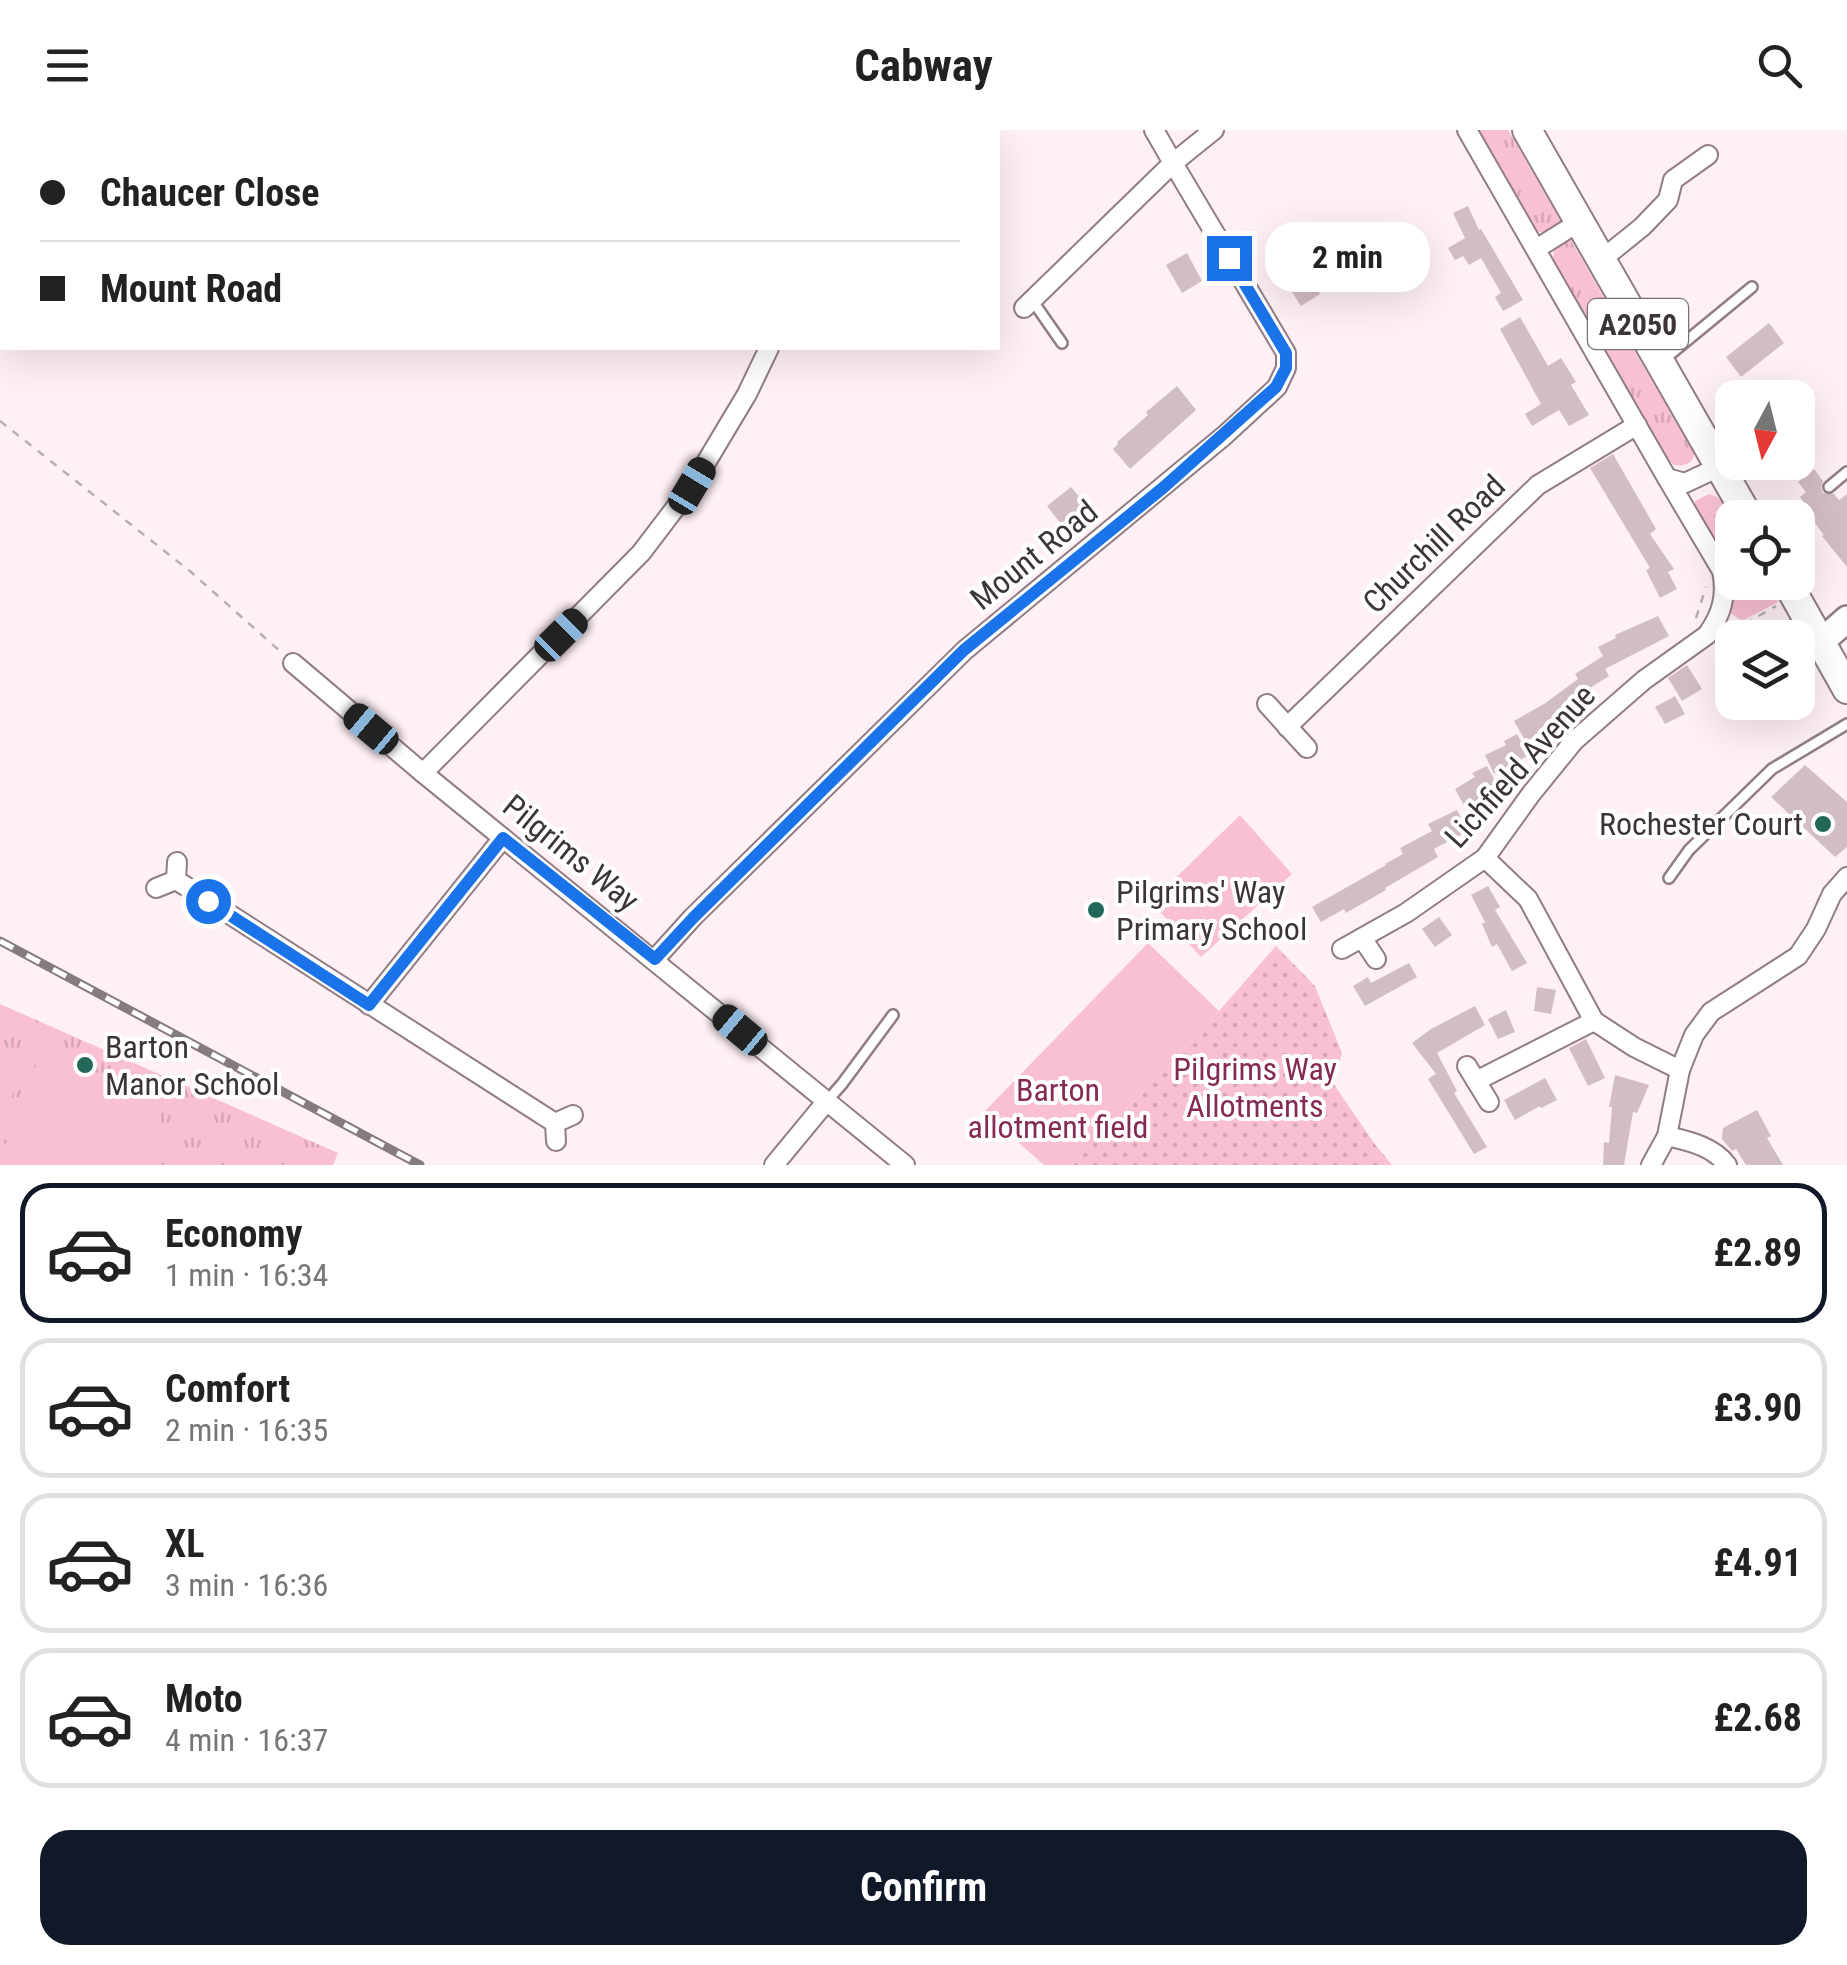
<!DOCTYPE html>
<html lang="en">
<head>
<meta charset="utf-8">
<style>
  body { margin:0; font-family:"Roboto Condensed",sans-serif; background:#f6f6f6; color:#222; height:100vh; display:flex; flex-direction:column; font-size:38px; white-space:nowrap }
  * { box-sizing:border-box; margin:0 }
  p { font-size:32px; color:#767676 }
  .icon { flex:none; width:55px; height:55px; fill:none; stroke:currentColor; stroke-width:2; stroke-linecap:round; stroke-linejoin:round }
  .map { position:relative; height:1035px; overflow:hidden }
  .drawer { display:flex; flex-direction:column; background:#fff; flex:1 }
  .drawer>* { flex:none }
  .banner { position:absolute; left:0px; top:0px; width:1000px; height:220px; box-shadow:0 10px 40px #0002; display:grid; align-content:center; height:220px; padding:0 40px; background:#fff }
  .needle { width:65px; rotate:187deg }
  .tools { position:absolute; left:1715px; top:250px; display:grid; gap:20px }
  .tools a { display:grid; place-items:center; width:100px; height:100px; border-radius:20px; background:#fff; box-shadow:0 10px 40px #0002; font-size:50px }
  .end { position:absolute; width:45px; height:45px; margin:-22px; border:12px solid #1a73e8; background:#fff; box-shadow:0 0 0 5px #fff }
  .from { border-radius:50% }
  .bubble { position:absolute; height:70px; border-radius:30px; background:#fff; box-shadow:0 10px 40px #0002; font-size:32px; font-weight:700; line-height:70px; text-align:center }
  .car { position:absolute; width:30px; height:60px; margin:-30px -15px; border-radius:12px; box-shadow:0 0 8px 2px #0007; background:linear-gradient(#222 24%,#8ab4d8 0 40%,#222 0 76%,#8ab4d8 0 86%,#222 0) }
  .banner b { display:flex; align-items:center; gap:35px; height:95px; font-size:38px }
  .banner b+b { border-top:2px solid #e0e0e0 }
  .banner i { width:25px; height:25px; background:#222 }
  ul { padding:18px 0 0; list-style:none }
  li { display:flex; align-items:center; gap:30px; height:140px; margin:0 20px 15px; padding:0 20px; border:5px solid #e0e0e0; border-radius:30px }
  li div { flex:1 }
  li b { display:block; font-size:38px }
  li em { font-style:normal; font-weight:700 }
  li.on { border-color:#111827 }
  li>.icon { width:90px; height:90px; stroke-width:1.5 }
  .button { display:flex; gap:20px; margin-top:auto; padding:20px 40px }
  .button a { flex:1; height:115px; border-radius:30px; background:#111827; color:#fff; font-size:40px; font-weight:700; line-height:115px; text-align:center }
  header { display:flex; justify-content:space-between; align-items:center; height:130px; padding:0 40px; background:#fff; font-size:45px; font-weight:700 }
  .map>svg:first-child { display:block }
  .grass { fill:url(#grass-tufts) }
  .park { fill:#f9c0d4 }
  .garden { fill:url(#garden-dots) }
  .building { fill:#d3bdc4 }
  .lines { fill:none; stroke-linecap:round; stroke-linejoin:round }
  .lane-casing { stroke:#917d83; stroke-width:14 }
  .street-casing { stroke:#917d83; stroke-width:22 }
  .secondary-casing { stroke:#917d83; stroke-width:30 }
  .primary-casing { stroke:#917d83; stroke-width:32 }
  .path { stroke:#b9aeb1; stroke-width:2.5; stroke-dasharray:8 8; stroke-linecap:butt }
  .lane { stroke:#fff; stroke-width:9 }
  .street { stroke:#fff; stroke-width:18 }
  .secondary { stroke:#fff; stroke-width:25 }
  .primary { stroke:#fff; stroke-width:28 }
  .rail-casing { stroke:#867b7f; stroke-width:9 }
  .rail { stroke:#fff; stroke-width:5; stroke-dasharray:15; stroke-linecap:butt }
  .route { stroke:#1a73e8; stroke-width:12 }
  .poi-dot { fill:#236758; stroke:#fff; stroke-width:4 }
  .labels { text-anchor:middle; dominant-baseline:central; stroke-width:8; stroke-linejoin:round; paint-order:stroke }
  .shield { fill:#fff; stroke:#767173; stroke-width:2.5 }
  .shield-label { font-size:30px; font-weight:bold; fill:#3c3437 }
  .street-label { font-size:32px; fill:#3c3437; stroke:#fff }
  .poi-label { font-size:32px; fill:#3c3437; stroke:#fff; text-anchor:start }
  .park-label { font-size:32px; fill:#852a53; stroke:#fff }
</style>
</head>
<body>
<header><svg class="icon" aria-label="menu" viewBox="0 0 24 24"><path d="M4 6h16M4 12h16M4 18h16"/></svg>Cabway<svg class="icon" aria-label="search" viewBox="0 0 24 24"><circle cx="10" cy="10" r="6"/><path d="M15 15l6 6"/></svg></header>
<div class="map">
<svg width="1847" height="1035" viewBox="0 0 1847 1035">
  <defs>
    <pattern id="grass-tufts" width="24" height="20" patternUnits="userSpaceOnUse" patternTransform="scale(2.5)"><rect width="24" height="20" fill="#f9c0d4"/><path d="M3 7l-1-3M5 7V3M7 7l1-3M15 17l-1-3M17 17v-4M19 17l1-3" fill="none" stroke="#d6a6b7"/></pattern>
    <pattern id="garden-dots" width="8" height="8" patternUnits="userSpaceOnUse" patternTransform="scale(2.5)"><rect width="8" height="8" fill="#f9c0d4"/><path d="M2 2h.1M6 6h.1" fill="none" stroke="#d6a6b7" stroke-width="1.8" stroke-linecap="round"/></pattern>
  </defs>
  <rect width="100%" height="100%" fill="#fef0f4"/>
  <g class="grass">
    <path d="M1473,0h35l52,90 1,7 -16,6 -14,-3z"/>
    <path d="M1569,107l125,217c-1,11 -11,12 -20,11l-7,-6 -113,-194c-4,-15 4,-20 15,-28z"/>
    <path d="M1709,364c32,7 23,63 23,88l35,1 11,19 -36,19 -13,-9 4,-26 -2,-11 -36,-67v-7z"/>
    <path d="M0,874l338,149 -5,12h-333z"/>
  </g>
  <g class="park">
    <path d="M1240,685l52,59 -91,83 -50,-55z"/>
    <path d="M1148,813l71,68 -146,154h-29l-60,-53z"/>
    <path d="M0,915l28,11 -28,70z"/>
    <path d="M38,930l125,49 -21,56h-142v-6z"/>
  </g>
  <path class="garden" d="M1276,816l39,40 27,67 -9,30 41,60 18,22h-319l146,-154z"/>
  <g class="building">
    <path d="M1468,76l11,24 2,-1 42,71 -20,11 -8,-14 6,-4 -20,-35 -12,7 -6,-9 -8,4 -7,-12 17,-10 -12,-25z"/>
    <path d="M1187,123l15,28 -20,12 -16,-28z"/>
    <path d="M1294,124l26,40 -19,12 -26,-40z"/>
    <path d="M1520,187l28,49 13,-8 15,24 -5,3 18,30 -20,11 -10,-16 -27,16 -7,-12 16,-10 -41,-75z"/>
    <path d="M1769,193l15,20 -43,34 -15,-20z"/>
    <path d="M1177,256l19,24 -66,59 -17,-20 5,-5 -1,-2 31,-27 -2,-3z"/>
    <path d="M1613,324l43,75 -6,5 24,35 -6,3 9,17 -17,9 -14,-28 4,-2 -60,-100z"/>
    <path d="M1814,339l9,12 -2,6 2,6 11,1 5,6 8,-6v73l-25,-31 2,-1 -16,-21 3,-2 -11,-15 6,-5 -8,-10z"/>
    <path d="M1071,357l15,18 -25,19 -14,-18z"/>
    <path d="M1658,486l11,20 -64,33 4,7 -30,19 4,6 -20,15 2,2 -39,24 -12,-21 30,-17 34,-25 -3,-5 28,-18 -5,-9 18,-9 -1,-3z"/>
    <path d="M1732,508v41l-16,-33z"/>
    <path d="M1687,535l15,24 -20,12 -14,-23z"/>
    <path d="M1675,566l10,18 -20,10 -10,-17z"/>
    <path d="M1517,604l12,21 -35,19 -9,-19 21,-10 -2,-4z"/>
    <path d="M1805,635l42,37v45l-12,10 -64,-60z"/>
    <path d="M1487,636l11,20 -16,9 2,3 -18,11 -11,-20 20,-12 -3,-4z"/>
    <path d="M1457,680l11,21 -34,18 4,8 -53,31 1,2 -40,23 -2,-4 -23,13 -9,-15 74,-42 -1,-1 18,-10 -3,-6 32,-17 -4,-7z"/>
    <path d="M1488,756l12,21 -5,3 32,53 -15,8 -15,-27 -5,3 -10,-23 3,-2 -14,-27z"/>
    <path d="M1439,787l13,18 -17,12 -13,-18z"/>
    <path d="M1409,833l8,14 -52,29 -12,-20 15,-9 3,6z"/>
    <path d="M1537,857l19,3 -5,24 -17,-3z"/>
    <path d="M1475,876l10,19 -48,28 20,38 -3,2 33,54 -13,7 -46,-75 8,-5 -24,-31 19,-14z"/>
    <path d="M1506,880l9,22 -17,7 -10,-20z"/>
    <path d="M1586,909l19,39 -17,8 -19,-38z"/>
    <path d="M1615,945l34,10 -12,28 -4,-1 -9,53h-21l1,-23 5,1 3,-36h-3z"/>
    <path d="M1545,948l12,22 -16,8 -1,-2 -25,14 -11,-20z"/>
    <path d="M1757,980l14,26 -4,2 16,27h-37l-10,-16 -4,2 -10,-12 1,-11z"/>
  </g>
  <g class="lines">
    <g class="lane-casing">
      <g id="lane">
        <path d="M1032,170l30,43"/>
        <path d="M1662,231l90,-74"/>
        <path d="M1829,357l18,-15"/>
        <path d="M1669,748l20,-28 83,-81 75,-45"/>
        <path d="M826,972l16,-18 51,-69"/>
      </g>
    </g>
    <g class="street-casing">
      <g id="street">
        <path d="M1154,0l19,33 41,-33"/>
        <path d="M1467,0l200,348 18,5 34,-16"/>
        <path d="M876,2l2,-2"/>
        <path d="M1536,119l43,-27"/>
        <path d="M1601,130l41,-33 26,-27 5,-20 35,-25"/>
        <path d="M293,533l130,110 482,392"/>
        <path d="M1267,574l40,44"/>
        <path d="M1287,597l251,-242 99,-60"/>
        <path d="M423,643l218,-220 51,-67 55,-92 22,-46"/>
        <path d="M1485,728l43,41 66,122 40,26 46,23"/>
        <path d="M176,750l379,243"/>
        <path d="M156,758l20,-8 1,-18"/>
        <path d="M1362,808l14,21"/>
        <path d="M1342,819l64,-36 79,-55 46,-64 43,-53 70,-61 63,-45c15,-21 20,-39 15,-64l-55,-93"/>
        <path d="M655,829l38,-42 272,-267 260,-215 52,-48 9,-19v-15l-113,-190 -149,145"/>
        <path d="M369,875l134,-167"/>
        <path d="M1467,936l22,36"/>
        <path d="M1476,951l118,-60"/>
        <path d="M1667,1006c21,5 46,10 60,29"/>
        <path d="M556,1011l-1,-18 18,-8"/>
        <path d="M774,1035l52,-63"/>
        <path d="M1651,1035l16,-29 13,-66 14,-35 17,-23 87,-56 18,-27 16,-35 15,-17"/>
      </g>
    </g>
    <g class="secondary-casing">
      <path id="secondary" d="M1821,512l26,-23"/>
    </g>
    <g class="primary-casing">
      <g id="primary">
        <path d="M1527,0l222,388"/>
        <path d="M1787,452l60,107"/>
      </g>
    </g>
    <g class="path">
      <path d="M0,291l191,151 90,80"/>
      <path d="M1696,488l10,-31"/>
      <path d="M1731,502l45,-26"/>
    </g>
    <use href="#lane" class="lane"/>
    <use href="#street" class="street"/>
    <use href="#secondary" class="secondary"/>
    <use href="#primary" class="primary"/>
    <g class="rail-casing">
      <path id="rail" d="M0,811l420,224"/>
    </g>
    <use href="#rail" class="rail"/>
  </g>
  <g class="lines">
    <path class="route" d="M208,771l161,104 134,-167 152,121 39,-42 270,-267 200,-163 112,-100 10,-19v-15l-57,-95"/>
  </g>
  <g class="poi-dot">
    <circle cx="1823" cy="694" r="10"/>
    <circle cx="1096" cy="780" r="10"/>
    <circle cx="85" cy="935" r="10"/>
  </g>
  <g class="labels">
    <rect class="shield" x="1588" y="169" width="100" height="50" rx="8"/>
    <g class="shield-label">
      <text x="1638" y="194">A2050</text>
    </g>
    <g class="street-label">
      <text transform="translate(1434 414) rotate(-44)">Churchill Road</text>
      <text transform="translate(1034 425) rotate(-39)">Mount Road</text>
      <text transform="translate(1520 636) rotate(-48)">Lichfield Avenue</text>
      <text transform="translate(571 723) rotate(39)">Pilgrims Way</text>
    </g>
    <g class="poi-label">
      <text x="1803" y="694" text-anchor="end">Rochester Court</text>
      <text x="1116" y="762">Pilgrims' Way<tspan x="1116" dy="37">Primary School</tspan></text>
      <text x="105" y="917">Barton<tspan x="105" dy="37">Manor School</tspan></text>
    </g>
    <g class="park-label">
      <text x="1255" y="939">Pilgrims Way<tspan x="1255" dy="37">Allotments</tspan></text>
      <text x="1058" y="960">Barton<tspan x="1058" dy="37">allotment field</tspan></text>
    </g>
  </g>
</svg>
<div class="tools">
<a><svg class="needle" viewBox="-14 -14 28 28"><path d="M0-13l5 13h-10z" fill="#e53935"/><path d="M0 13l5-13h-10z" fill="#767676"/></svg></a>
<a><svg class="icon" aria-label="locate" viewBox="0 0 24 24"><circle cx="12" cy="12" r="6"/><path d="M12 2v4M12 18v4M2 12h4M18 12h4"/></svg></a>
<a><svg class="icon" aria-label="layers" viewBox="0 0 24 24"><path d="M12 4l9 5-9 5-9-5zM3 14l9 5 9-5"/></svg></a>
</div>
<i class="end from" style="left:208px;top:771px"></i>
<i class="end" style="left:1229px;top:128px"></i>
<div class="bubble" style="left:1265px;top:92px;width:165px">2 min</div>
<i class="car" style="left:692px;top:356px;rotate:31deg"></i>
<i class="car" style="left:561px;top:505px;rotate:45deg"></i>
<i class="car" style="left:371px;top:599px;rotate:310deg"></i>
<i class="car" style="left:740px;top:900px;rotate:310deg"></i>
<div class="banner">
<b><i class="from"></i>Chaucer Close</b>
<b><i></i>Mount Road</b>
</div>
</div>
<section class="drawer">
<ul>
<li class="on"><svg class="icon" aria-label="car" viewBox="0 0 24 24"><path d="M5 17H2v-5l4-1 3-4h7l3 4 3 1v5h-3M9 17h6M6 11h13"/><circle cx="7" cy="17" r="2"/><circle cx="17" cy="17" r="2"/></svg><div><b>Economy</b><p>1 min · 16:34</p></div><em>£2.89</em></li>
<li><svg class="icon" aria-label="car" viewBox="0 0 24 24"><path d="M5 17H2v-5l4-1 3-4h7l3 4 3 1v5h-3M9 17h6M6 11h13"/><circle cx="7" cy="17" r="2"/><circle cx="17" cy="17" r="2"/></svg><div><b>Comfort</b><p>2 min · 16:35</p></div><em>£3.90</em></li>
<li><svg class="icon" aria-label="car" viewBox="0 0 24 24"><path d="M5 17H2v-5l4-1 3-4h7l3 4 3 1v5h-3M9 17h6M6 11h13"/><circle cx="7" cy="17" r="2"/><circle cx="17" cy="17" r="2"/></svg><div><b>XL</b><p>3 min · 16:36</p></div><em>£4.91</em></li>
<li><svg class="icon" aria-label="car" viewBox="0 0 24 24"><path d="M5 17H2v-5l4-1 3-4h7l3 4 3 1v5h-3M9 17h6M6 11h13"/><circle cx="7" cy="17" r="2"/><circle cx="17" cy="17" r="2"/></svg><div><b>Moto</b><p>4 min · 16:37</p></div><em>£2.68</em></li>
</ul>
<div class="button"><a>Confirm</a></div>
</section>
</body>
</html>
